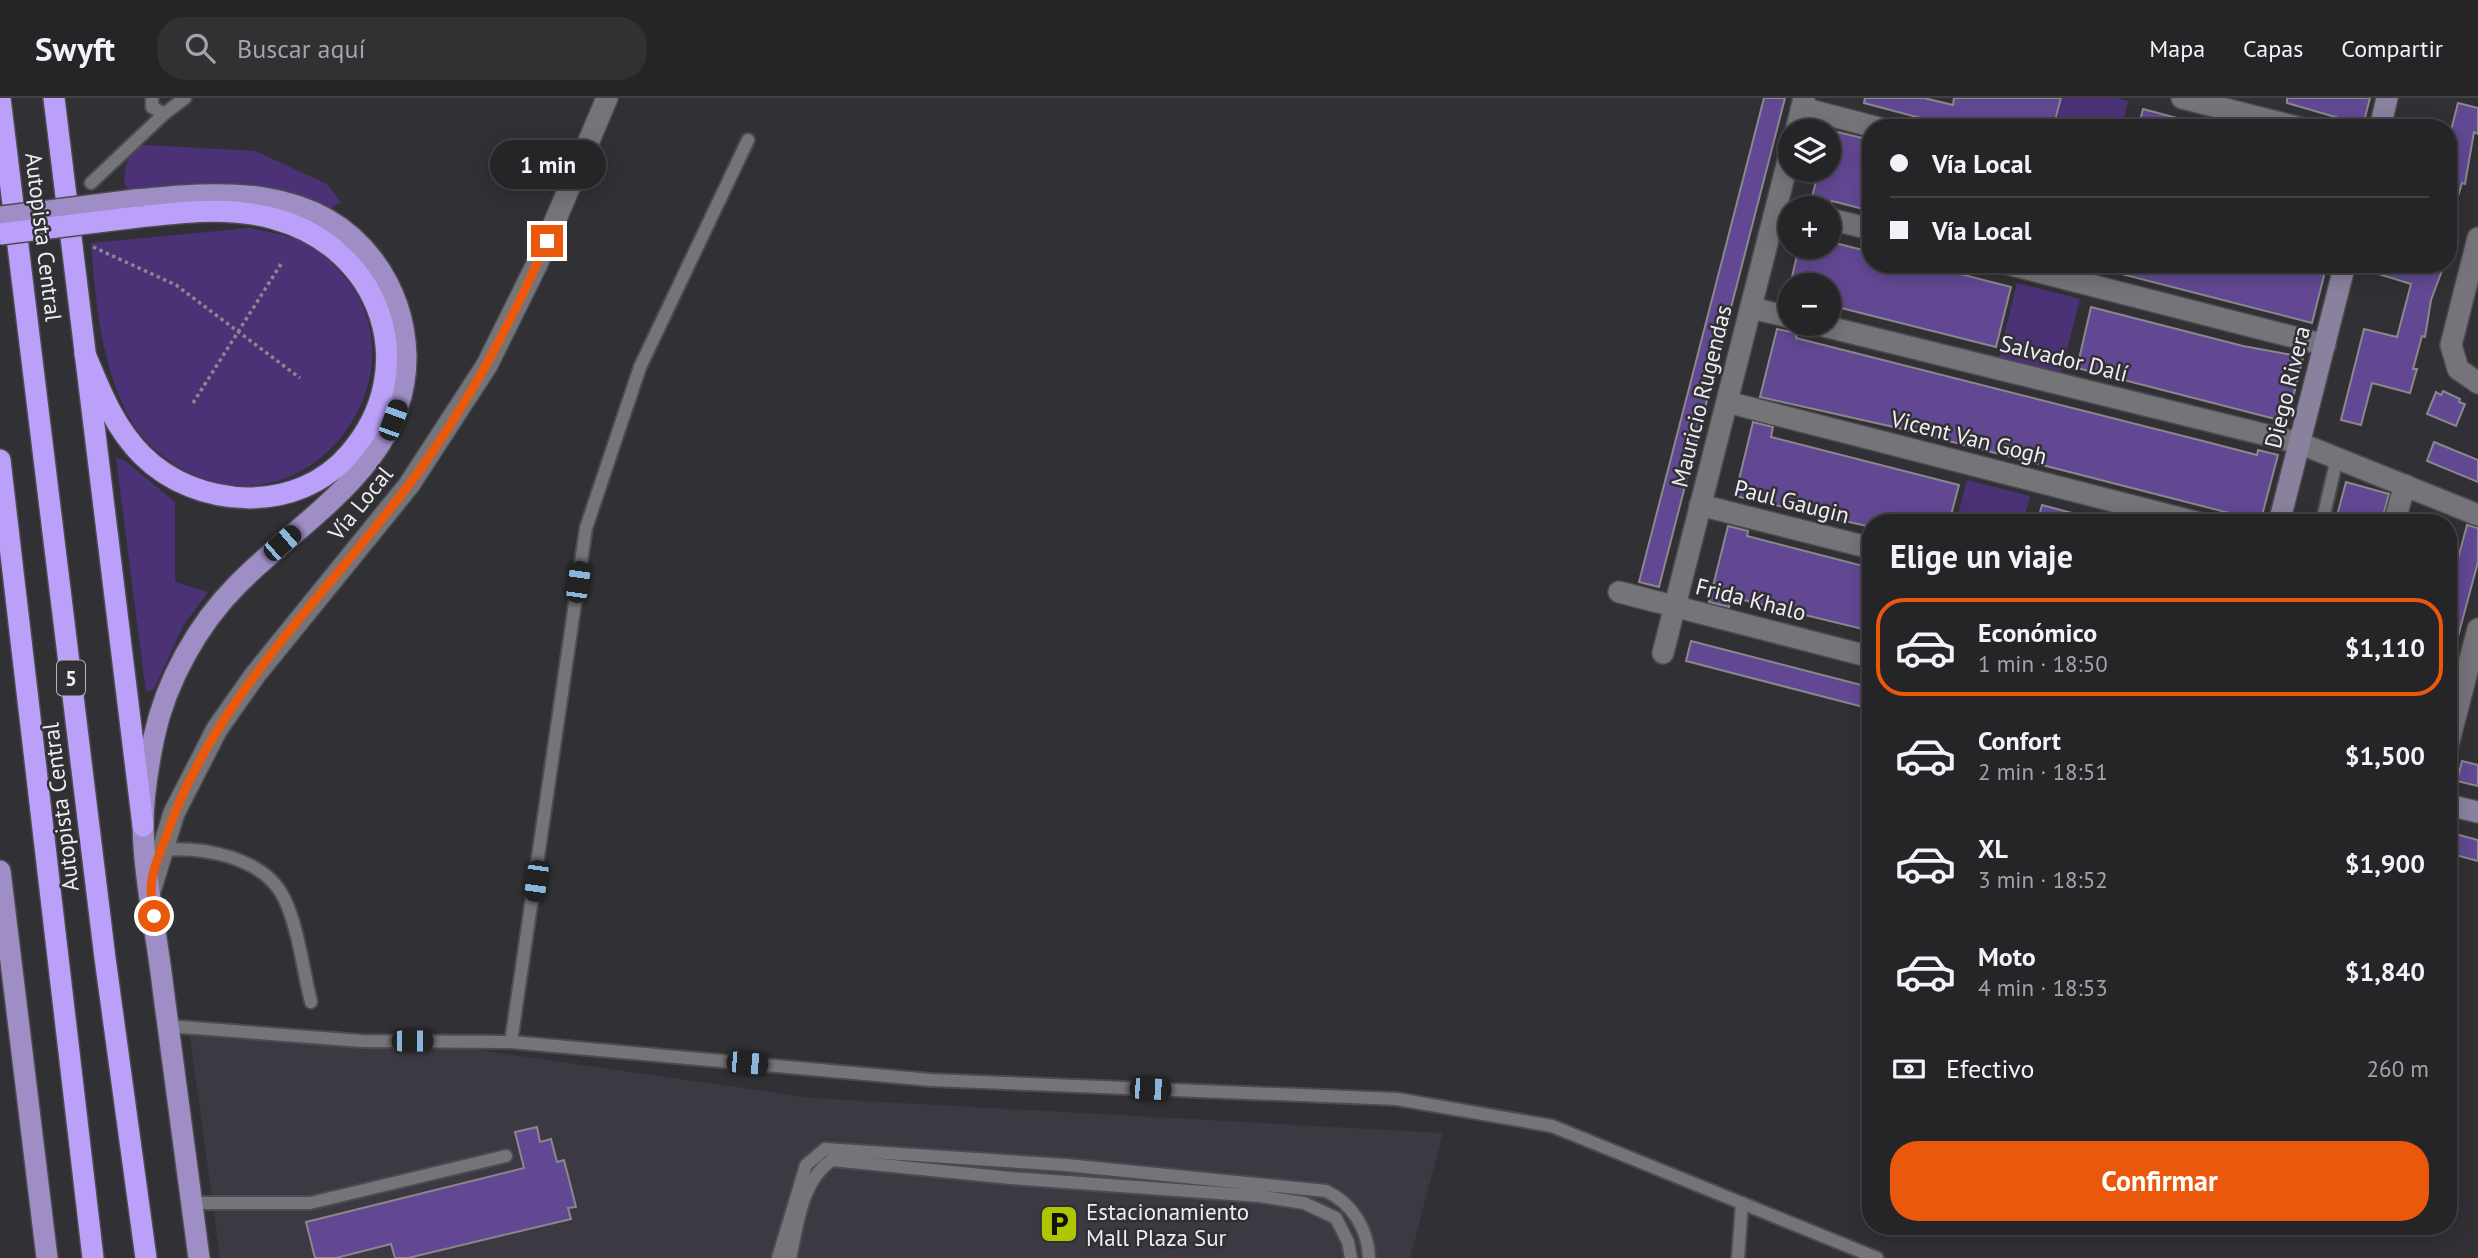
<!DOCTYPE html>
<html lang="es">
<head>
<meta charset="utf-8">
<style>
  body { margin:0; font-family:"PT Sans",sans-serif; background:#313033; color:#f1f3f6; height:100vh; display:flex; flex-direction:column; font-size:26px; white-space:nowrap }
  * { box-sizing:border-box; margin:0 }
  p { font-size:23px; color:#a3a4a7 }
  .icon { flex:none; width:38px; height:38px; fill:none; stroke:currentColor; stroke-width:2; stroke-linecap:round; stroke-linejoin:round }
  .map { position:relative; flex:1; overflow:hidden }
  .sheet { position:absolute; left:1862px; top:416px; width:595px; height:721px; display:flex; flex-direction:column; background:#252427; border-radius:28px; box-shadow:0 4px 18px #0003,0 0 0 2px #424144 }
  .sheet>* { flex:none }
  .guide { position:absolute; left:1862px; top:21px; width:595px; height:154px; border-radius:28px; box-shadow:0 4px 18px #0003,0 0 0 2px #424144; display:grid; align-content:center; height:154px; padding:0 28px; background:#252427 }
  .tools { position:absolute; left:1778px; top:21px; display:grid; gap:14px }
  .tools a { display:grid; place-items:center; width:63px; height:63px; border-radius:50%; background:#252427; box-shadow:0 4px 18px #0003,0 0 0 2px #424144; font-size:35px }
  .end { position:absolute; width:32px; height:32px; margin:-16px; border:9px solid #ea580c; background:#fff; box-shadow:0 0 0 4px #fff }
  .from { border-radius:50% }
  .bubble { position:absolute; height:49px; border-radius:24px; background:#252427; box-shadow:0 4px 18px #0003,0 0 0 2px #424144; font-size:23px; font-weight:800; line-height:49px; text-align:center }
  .car { position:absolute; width:21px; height:42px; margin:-21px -10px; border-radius:9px; box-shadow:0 0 5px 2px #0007; background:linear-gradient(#222 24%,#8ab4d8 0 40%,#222 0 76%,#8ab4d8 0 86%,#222 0) }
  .guide b { display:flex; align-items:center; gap:24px; height:66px; font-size:26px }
  .guide b+b { border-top:2px solid #424144 }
  .guide i { width:18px; height:18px; background:#f1f3f6 }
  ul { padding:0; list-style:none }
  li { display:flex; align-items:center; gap:21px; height:98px; margin:0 14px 10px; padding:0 14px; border:4px solid transparent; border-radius:28px }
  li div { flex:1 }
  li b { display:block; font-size:26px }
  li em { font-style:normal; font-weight:800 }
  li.active { border-color:#ea580c }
  li>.icon { width:63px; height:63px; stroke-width:1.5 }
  h2 { padding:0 28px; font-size:32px; line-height:84px }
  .pay { display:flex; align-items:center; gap:18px; height:77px; padding:0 28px; font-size:26px }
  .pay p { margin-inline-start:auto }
  .primary-button { display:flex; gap:14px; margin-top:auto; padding:14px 28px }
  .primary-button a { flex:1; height:80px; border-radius:28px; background:#ea580c; color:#fff; font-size:28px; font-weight:800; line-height:80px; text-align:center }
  header { display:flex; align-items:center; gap:42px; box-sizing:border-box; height:98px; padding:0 35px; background:#252427; border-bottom:2px solid #424144 }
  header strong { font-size:33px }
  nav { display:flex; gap:38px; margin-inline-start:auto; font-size:24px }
  .search { width:490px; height:63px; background:#313033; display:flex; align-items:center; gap:18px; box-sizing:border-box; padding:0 24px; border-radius:28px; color:#a3a4a7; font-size:26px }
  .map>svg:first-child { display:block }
  .built { fill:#3c3943 }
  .green { fill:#4b3277 }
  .building { fill:#624893; stroke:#89888c; stroke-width:2 }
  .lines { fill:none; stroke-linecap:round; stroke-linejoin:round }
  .lane-casing { stroke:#4c4b4f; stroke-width:16 }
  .street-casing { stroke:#4c4b4f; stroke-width:24 }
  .secondary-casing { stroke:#4c4b4f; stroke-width:24 }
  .primary-casing { stroke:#4c4b4f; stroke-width:24 }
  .highway-casing { stroke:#4c4b4f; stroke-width:24 }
  .path { stroke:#88878a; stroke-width:3.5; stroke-dasharray:3.5 3.5; stroke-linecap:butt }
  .lane { stroke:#757478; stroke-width:12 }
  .street { stroke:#757478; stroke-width:21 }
  .secondary { stroke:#8a819f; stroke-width:21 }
  .primary { stroke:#9f8ec6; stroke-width:21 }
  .highway { stroke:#bba0fa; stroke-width:21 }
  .primary-bridge-casing { stroke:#4c4b4f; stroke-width:24; stroke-linecap:butt }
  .highway-bridge-casing { stroke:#4c4b4f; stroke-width:24; stroke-linecap:butt }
  .primary-bridge { stroke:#9f8ec6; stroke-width:21 }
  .highway-bridge { stroke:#bba0fa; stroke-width:21 }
  .route { stroke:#ea580c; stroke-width:9 }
  .labels { text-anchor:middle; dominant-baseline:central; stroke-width:5; stroke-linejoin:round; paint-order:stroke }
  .shield { fill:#313034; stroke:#b5b4b8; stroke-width:2 }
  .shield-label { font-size:21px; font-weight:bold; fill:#eeedf0 }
  .street-label { font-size:23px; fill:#eeedf0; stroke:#313034 }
  .poi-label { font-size:23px; fill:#eeedf0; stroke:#313034; text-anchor:start }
</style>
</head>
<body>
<header>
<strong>Swyft</strong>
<div class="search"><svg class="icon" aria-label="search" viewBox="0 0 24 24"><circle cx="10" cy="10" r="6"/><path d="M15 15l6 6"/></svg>Buscar aquí</div>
<nav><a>Mapa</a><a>Capas</a><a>Compartir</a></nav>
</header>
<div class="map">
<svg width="2478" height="1160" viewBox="0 0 2478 1160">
  <rect width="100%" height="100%" fill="#313034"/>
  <path class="built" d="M188,924l179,12 445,64 631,35 -33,125h-1190z"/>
  <g class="green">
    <path d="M2062,0h54l12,3 -6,27h-67z"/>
    <path d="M146,47l109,6 72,33 14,18 -11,7 -200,-15 -6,-11c1,-17 3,-33 22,-38z"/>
    <path d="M250,130c20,4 42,8 61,17 10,5 19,17 27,25 91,93 -15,253 -136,208 -30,-11 -61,-36 -75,-65 -26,-50 -32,-115 -36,-170z"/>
    <path d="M2017,185l63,16 -19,74 -62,-16z"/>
    <path d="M116,360l8,2 51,42v80l33,10 -25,34 -29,63 -8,3z"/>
    <path d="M1967,382l63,16 -7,27h-67z"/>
  </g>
  <g class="building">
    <path d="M1764,0h21l-126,489 -20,-5z"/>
    <path d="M1865,0h59l29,7 1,-7h107l-8,30h-95l-94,-25z"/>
    <path d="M2287,0h83l-7,27 -76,-22z"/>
    <path d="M2458,5l20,5v26l-4,-2 -9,52 -3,-1 -9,30 -5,-1v-70z"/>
    <path d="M2143,11l49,13 -1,6h-53z"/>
    <path d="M1829,32l42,10v71l-39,-10 -2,5 -21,2 10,-38h10z"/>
    <path d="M1835,145l36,9v12h50l90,23 -15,60 -167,-42v-20h-39l9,-38h35z"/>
    <path d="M2107,166h220l-15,59 -206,-53z"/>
    <path d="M2359,166h81l3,4 -12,32 -6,37 -3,-1 -9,33h4l-7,24 -38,-10 -11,42 -20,-5 23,-91 33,8 14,-53 -52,-16z"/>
    <path d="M2091,209l152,39 60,11 -16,65 -210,-54z"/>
    <path d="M1777,231l20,4 -1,5 407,103 54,14 1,-5 20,5 -18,68h-20l1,-7 -343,-88 -138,-31z"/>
    <path d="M2443,293l17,8 -1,3 6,2 -9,22 -29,-12 9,-22 5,3z"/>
    <path d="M1753,324l20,5 -2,10 188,48 -10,38h-78v4l-136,-31z"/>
    <path d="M2434,344l44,18v22l-51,-21z"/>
    <path d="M2346,384l43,12 -8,29h-46z"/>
    <path d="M2042,407l49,13 -1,5h-53z"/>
    <path d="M2467,427l11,3v34l-25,93 -5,-1v-58z"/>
    <path d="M1728,428l20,5 -1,5 124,32v63l-140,-34 -2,10 -20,-5z"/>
    <path d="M1691,543l174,45 6,3v20l-185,-48z"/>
    <path d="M2462,663l16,4v21l-21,-5z"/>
    <path d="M2448,734l30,8v21l-30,-8z"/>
    <path d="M537,1029l3,15 11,-3 6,23 7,-2 12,47 -8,1 3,11 -163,39h-13l-4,-14 -55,14h-21l-9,-36 218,-54 -9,-36z"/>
  </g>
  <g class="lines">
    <g class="lane-casing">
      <g id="lane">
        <path d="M152,0v9l12,7 21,-16"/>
        <path d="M91,85l73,-69"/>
        <path d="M2322,425l15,-65"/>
        <path d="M161,752c41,-4 103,7 123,48 14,28 19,72 27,104"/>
        <path d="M168,928l194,15 149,1 420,38 466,19 155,27 325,132"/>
        <path d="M511,944l75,-514 54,-161 108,-227"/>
        <path d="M191,1105h119l196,-47"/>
        <path d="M778,1160l28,-93 19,-16 241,16 260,26c26,12 42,38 43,67"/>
        <path d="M790,1160c8,-34 11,-77 42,-98l179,18 248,18 45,7 32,15 12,24 3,16"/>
        <path d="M1738,1160l4,-55"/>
      </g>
    </g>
    <g class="street-casing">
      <g id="street">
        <path d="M2182,0l118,30"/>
        <path d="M1802,10l77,20"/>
        <path d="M1796,33l8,-33"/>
        <path d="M1829,121l42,10"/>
        <path d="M2478,140l-27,107 7,24 20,14"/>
        <path d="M2008,166l317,81"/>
        <path d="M1751,210l39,9"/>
        <path d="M1816,226l483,119 179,72"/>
        <path d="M1727,304l472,121"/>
        <path d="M1700,407l171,43"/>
        <path d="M2394,425l11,-38"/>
        <path d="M1619,494l252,65"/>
        <path d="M1663,555l127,-500"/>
        <path d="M2448,647l30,-116"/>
        <path d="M151,790l23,-75 43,-84 38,-54 154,-190 78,-120 50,-101 70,-166"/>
      </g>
    </g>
    <g class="secondary-casing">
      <g id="secondary">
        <path d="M2380,30l7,-30"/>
        <path d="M2279,425l66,-259"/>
        <path d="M2448,707l30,7"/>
      </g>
    </g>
    <g class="primary-casing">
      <g id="primary">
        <path d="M135,102c85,-9 181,-16 238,60 21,28 32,61 33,96 1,107 -102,161 -168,228 -40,40 -72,97 -84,153 -6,29 -11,59 -11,88 1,54 14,109 20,163 12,90 24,180 36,270"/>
        <path d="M0,773l47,387"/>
      </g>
    </g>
    <g class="highway-casing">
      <g id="highway">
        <path d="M0,0l105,860 41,300"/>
        <path d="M54,0l89,728"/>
        <path d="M85,256c15,36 29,73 57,101 55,55 156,60 208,-2 73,-85 31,-205 -75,-234 -46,-13 -90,-7 -137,-2"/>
        <path d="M0,362l93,798"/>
      </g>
    </g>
    <g class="path">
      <path d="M93,149l83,38 124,93"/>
      <path d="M193,305l88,-139"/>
    </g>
    <use href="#lane" class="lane"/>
    <use href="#street" class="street"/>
    <use href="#secondary" class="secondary"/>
    <use href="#primary" class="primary"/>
    <use href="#highway" class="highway"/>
    <g class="primary-bridge-casing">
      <path id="primary-bridge" d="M0,119l135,-17"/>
    </g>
    <g class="highway-bridge-casing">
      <path id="highway-bridge" d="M0,136l138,-17"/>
    </g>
    <use href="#primary-bridge" class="primary-bridge"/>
    <use href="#highway-bridge" class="highway-bridge"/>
  </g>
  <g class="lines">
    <path class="route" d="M154,818c-1,-8 -3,-18 -3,-26 0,-18 10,-40 16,-56 50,-144 168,-246 255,-367 50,-71 91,-147 125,-226"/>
  </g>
  <defs>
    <g id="parking-square" transform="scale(2.0125)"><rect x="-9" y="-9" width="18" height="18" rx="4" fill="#afc504" stroke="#313034"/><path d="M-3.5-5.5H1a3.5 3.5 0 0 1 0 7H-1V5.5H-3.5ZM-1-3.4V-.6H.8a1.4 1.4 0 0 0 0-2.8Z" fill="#111"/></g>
  </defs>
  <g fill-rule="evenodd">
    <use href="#parking-square" x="1059" y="1126"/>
  </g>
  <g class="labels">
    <rect class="shield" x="57" y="562.5" width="28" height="35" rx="5"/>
    <g class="shield-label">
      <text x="71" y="580">5</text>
    </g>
    <g class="street-label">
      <text transform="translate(44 139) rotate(83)">Autopista Central</text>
      <text transform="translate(2064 260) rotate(14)">Salvador Dalí</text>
      <text transform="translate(2287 289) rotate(-76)">Diego Rivera</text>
      <text transform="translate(1701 298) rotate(-76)">Mauricio Rugendas</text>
      <text transform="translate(1969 339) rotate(14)">Vicent Van Gogh</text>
      <text transform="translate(1792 403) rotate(14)">Paul Gaugin</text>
      <text transform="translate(360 405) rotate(-51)">Vía Local</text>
      <text transform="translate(1751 501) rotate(14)">Frida Khalo</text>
      <text transform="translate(60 709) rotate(-97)">Autopista Central</text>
    </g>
    <g class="poi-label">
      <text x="1086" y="1113">Estacionamiento<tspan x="1086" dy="26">Mall Plaza Sur</tspan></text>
    </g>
  </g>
</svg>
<div class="tools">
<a><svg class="icon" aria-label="layers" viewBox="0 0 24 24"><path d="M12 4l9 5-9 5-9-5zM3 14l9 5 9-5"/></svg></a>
<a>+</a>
<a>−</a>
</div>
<i class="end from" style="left:154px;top:818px"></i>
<i class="end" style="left:547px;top:143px"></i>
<div class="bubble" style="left:490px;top:42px;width:116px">1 min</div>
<i class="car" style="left:393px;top:322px;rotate:20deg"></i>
<i class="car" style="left:282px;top:445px;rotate:49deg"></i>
<i class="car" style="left:578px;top:484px;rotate:8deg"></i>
<i class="car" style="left:536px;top:783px;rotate:188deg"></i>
<i class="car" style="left:412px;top:943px;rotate:90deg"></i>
<i class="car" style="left:747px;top:965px;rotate:95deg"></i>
<i class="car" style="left:1150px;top:991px;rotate:92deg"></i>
<div class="guide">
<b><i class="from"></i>Vía Local</b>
<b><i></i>Vía Local</b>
</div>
<section class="sheet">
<h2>Elige un viaje</h2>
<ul>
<li class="active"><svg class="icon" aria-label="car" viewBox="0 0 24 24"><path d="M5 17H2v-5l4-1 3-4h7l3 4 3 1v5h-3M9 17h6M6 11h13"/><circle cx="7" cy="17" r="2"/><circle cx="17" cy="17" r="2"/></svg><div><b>Económico</b><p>1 min · 18:50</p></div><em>$1,110</em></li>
<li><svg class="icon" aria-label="car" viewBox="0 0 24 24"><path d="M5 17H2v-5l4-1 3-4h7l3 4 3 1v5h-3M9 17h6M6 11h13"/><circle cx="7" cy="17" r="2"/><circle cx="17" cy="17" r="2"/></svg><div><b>Confort</b><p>2 min · 18:51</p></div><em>$1,500</em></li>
<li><svg class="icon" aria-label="car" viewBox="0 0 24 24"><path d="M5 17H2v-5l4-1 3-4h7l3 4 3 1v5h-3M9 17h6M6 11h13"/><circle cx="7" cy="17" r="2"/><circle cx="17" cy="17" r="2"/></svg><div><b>XL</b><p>3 min · 18:52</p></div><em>$1,900</em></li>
<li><svg class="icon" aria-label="car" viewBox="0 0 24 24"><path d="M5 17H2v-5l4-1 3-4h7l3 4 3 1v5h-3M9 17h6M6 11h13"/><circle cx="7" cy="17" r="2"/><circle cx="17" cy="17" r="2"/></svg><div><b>Moto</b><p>4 min · 18:53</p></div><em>$1,840</em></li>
</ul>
<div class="pay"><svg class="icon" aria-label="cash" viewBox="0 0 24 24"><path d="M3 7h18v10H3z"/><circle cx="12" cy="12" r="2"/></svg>Efectivo<p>260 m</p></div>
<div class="primary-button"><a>Confirmar</a></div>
</section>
</div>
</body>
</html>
